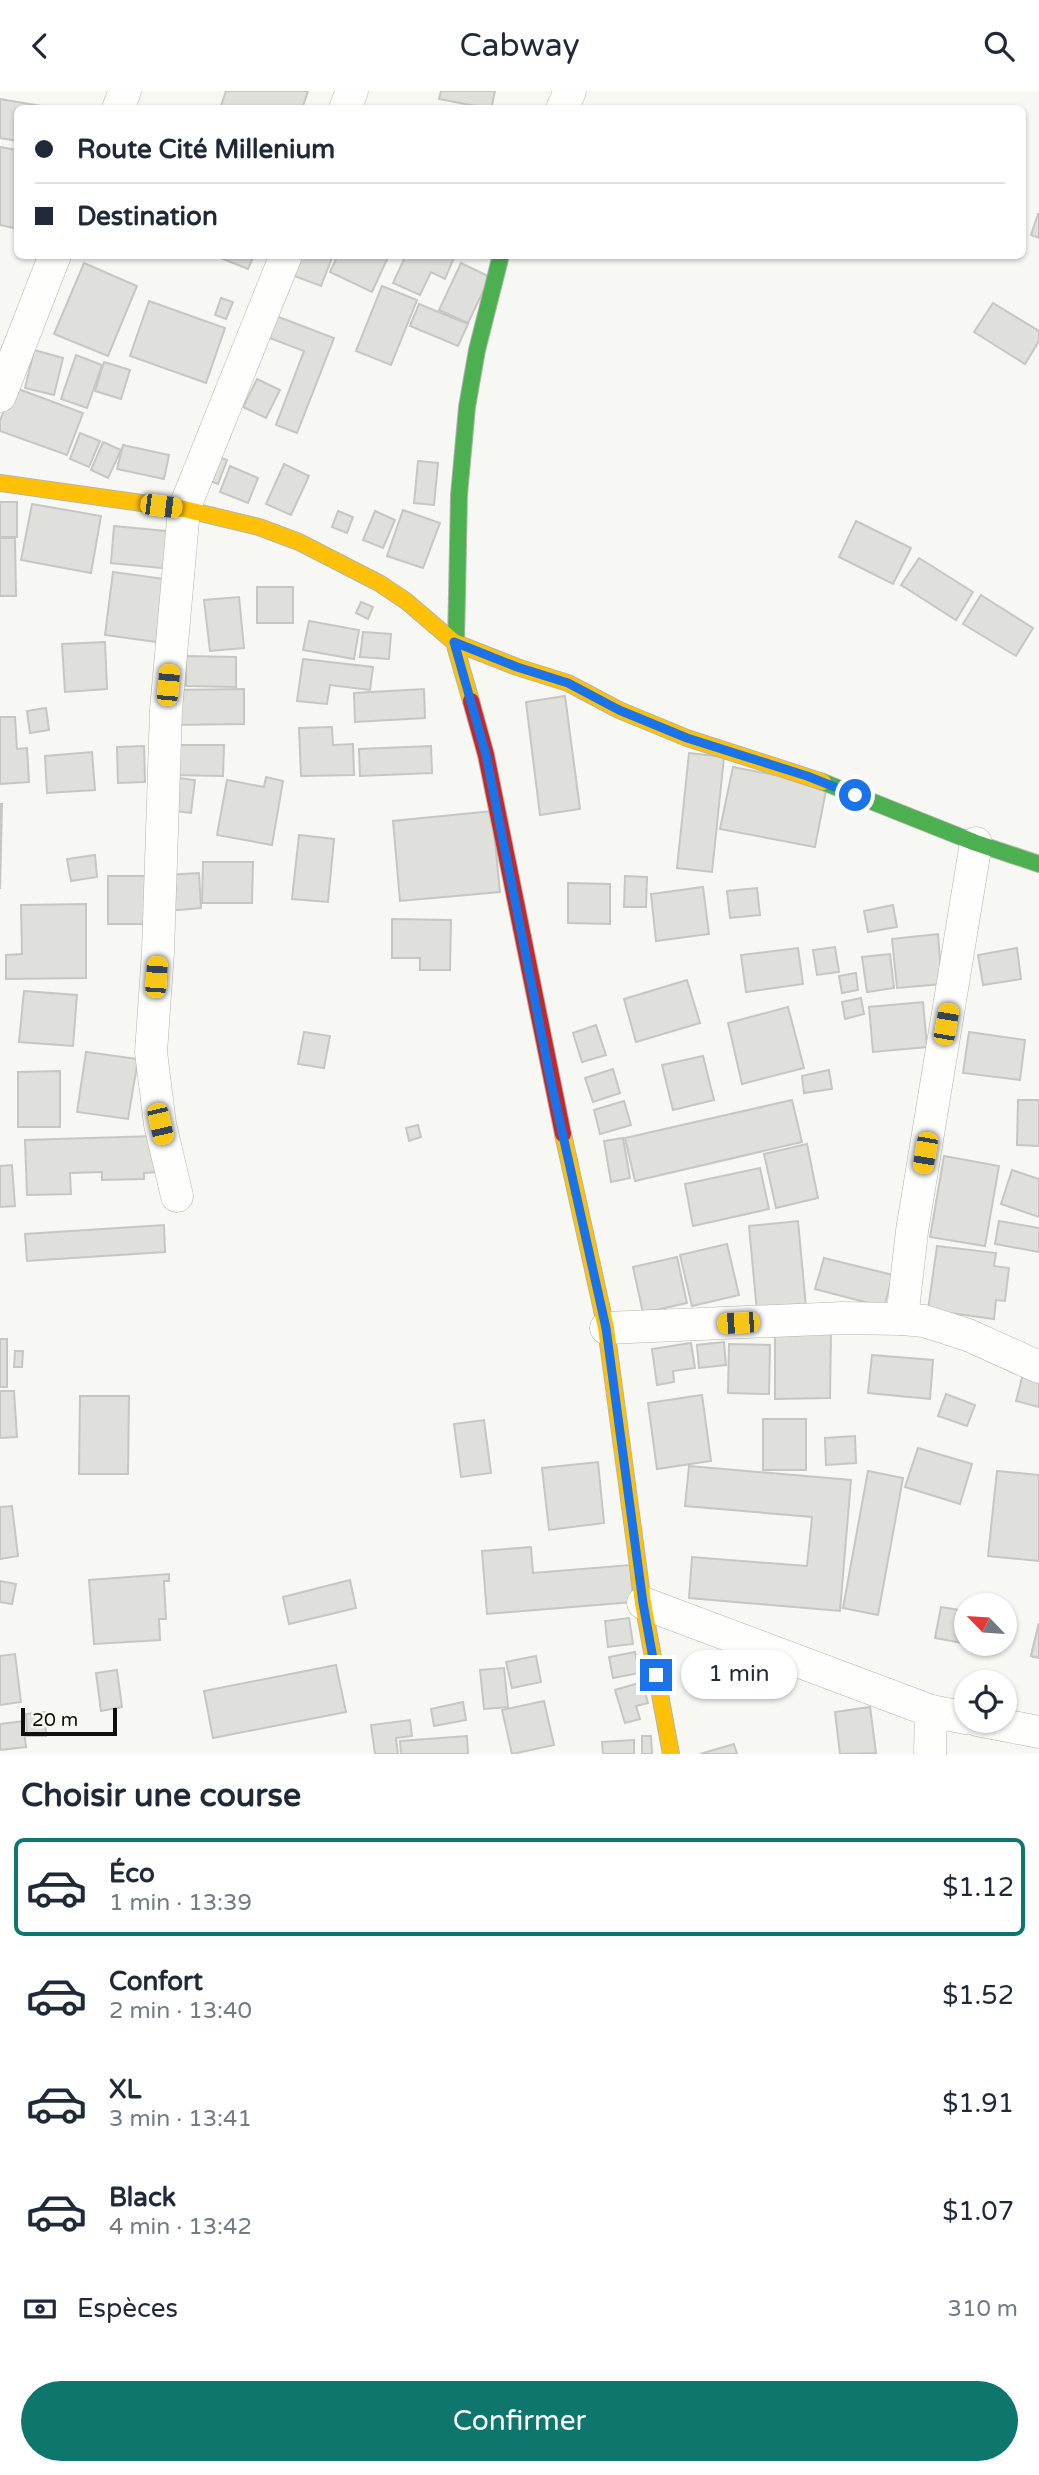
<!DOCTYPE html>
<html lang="fr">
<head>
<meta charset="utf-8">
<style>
  body { margin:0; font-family:"Varela Round",sans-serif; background:#f2f2f3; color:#1f2937; height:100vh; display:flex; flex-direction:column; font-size:26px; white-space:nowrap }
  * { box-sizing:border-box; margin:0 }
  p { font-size:23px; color:#747a83 }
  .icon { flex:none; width:38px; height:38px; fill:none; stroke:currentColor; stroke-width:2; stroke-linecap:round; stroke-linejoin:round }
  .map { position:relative; height:1663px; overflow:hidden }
  .drawer { display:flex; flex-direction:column; background:#fff; flex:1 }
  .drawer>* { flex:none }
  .guide { position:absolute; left:14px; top:14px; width:1012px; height:154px; border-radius:10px; box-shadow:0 2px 5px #0004; display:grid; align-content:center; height:154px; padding:0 21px; background:#fff }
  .needle { width:46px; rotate:295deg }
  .tools { position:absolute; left:954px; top:1502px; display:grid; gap:14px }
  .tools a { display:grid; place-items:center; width:63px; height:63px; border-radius:50%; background:#fff; box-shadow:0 2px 5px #0004; font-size:35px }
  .scale { position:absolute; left:21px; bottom:18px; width:96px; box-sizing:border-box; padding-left:7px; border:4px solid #0f0f0c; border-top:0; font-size:19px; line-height:24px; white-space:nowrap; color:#0f0f0c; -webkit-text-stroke:5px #f8faf1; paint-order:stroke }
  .end { position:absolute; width:32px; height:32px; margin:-16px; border:9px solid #1a73e8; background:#fff; box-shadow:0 0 0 4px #fff }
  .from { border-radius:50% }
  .bubble { position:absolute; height:49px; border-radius:24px; background:#fff; box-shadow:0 2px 5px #0004; font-size:23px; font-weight:600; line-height:49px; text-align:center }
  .car { position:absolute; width:21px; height:42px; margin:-21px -10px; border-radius:9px; box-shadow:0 0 5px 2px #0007; background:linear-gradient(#f5c518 24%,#345 0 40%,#f5c518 0 76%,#345 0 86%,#f5c518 0) }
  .guide b { display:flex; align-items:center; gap:24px; height:66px; font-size:26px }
  .guide b+b { border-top:2px solid #e0e1e3 }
  .guide i { width:18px; height:18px; background:#1f2937 }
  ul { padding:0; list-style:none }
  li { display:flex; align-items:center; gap:21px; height:98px; margin:0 14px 10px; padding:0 7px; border:4px solid transparent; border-radius:10px }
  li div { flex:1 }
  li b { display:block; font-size:26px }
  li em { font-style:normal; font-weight:600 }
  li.selected { border-color:#0f766e }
  li>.icon { width:63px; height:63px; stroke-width:1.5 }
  h2 { padding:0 21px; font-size:32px; line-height:84px }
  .pay { display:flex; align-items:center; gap:18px; height:77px; padding:0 21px; font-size:26px }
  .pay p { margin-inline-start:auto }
  .primary-button { display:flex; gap:14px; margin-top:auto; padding:14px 21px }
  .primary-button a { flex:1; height:80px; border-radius:42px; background:#0f766e; color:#fff; font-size:28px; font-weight:600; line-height:80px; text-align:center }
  header { display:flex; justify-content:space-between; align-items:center; height:91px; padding:0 21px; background:#fff; font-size:32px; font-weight:600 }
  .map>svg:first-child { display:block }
  .building { fill:#dfe0dc; stroke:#c6c6c3; stroke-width:2 }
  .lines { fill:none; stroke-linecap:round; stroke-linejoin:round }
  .street-casing { stroke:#b4b4b1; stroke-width:33 }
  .fast-casing { stroke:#b4b4b1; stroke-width:18 }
  .slow-casing { stroke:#b4b4b1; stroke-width:18 }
  .jam-casing { stroke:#b4b4b1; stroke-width:18 }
  .street { stroke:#fefefd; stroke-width:32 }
  .fast { stroke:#4caf50; stroke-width:16 }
  .slow { stroke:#ffc107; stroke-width:16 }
  .jam { stroke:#c62828; stroke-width:16 }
  .route { stroke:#1a73e8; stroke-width:9 }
</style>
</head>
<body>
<header><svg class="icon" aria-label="back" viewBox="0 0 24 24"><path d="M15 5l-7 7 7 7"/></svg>Cabway<svg class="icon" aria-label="search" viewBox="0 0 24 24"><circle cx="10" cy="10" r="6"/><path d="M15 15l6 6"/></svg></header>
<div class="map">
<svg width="1039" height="1663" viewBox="0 0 1039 1663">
  <rect width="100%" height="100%" fill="#f7f8f3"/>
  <g class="building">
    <path d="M226,0h82l-6,18h-82z"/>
    <path d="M441,0h54l-4,18 -52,-10z"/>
    <path d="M0,8l59,10h-41v32l-18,-3z"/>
    <path d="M0,56l18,3v79l-18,-4z"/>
    <path d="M1038,123h1v24l-8,-3z"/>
    <path d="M213,164h41l-6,14z"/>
    <path d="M291,164h42l-12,31 -37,-14z"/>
    <path d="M338,164h51l-17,37 -42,-20z"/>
    <path d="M406,164h49l-10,24 -14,-7 -11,23 -27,-12z"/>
    <path d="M84,172l53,23 -29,70 -54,-22z"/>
    <path d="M461,172l29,14 -22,46 -29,-13z"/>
    <path d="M382,195l35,14 -26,65 -35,-14z"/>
    <path d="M221,207l12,4 -7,17 -11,-4z"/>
    <path d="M149,210l76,27 -19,55 -76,-27z"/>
    <path d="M993,212l46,28v10l-14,23 -51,-32z"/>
    <path d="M419,213l49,20 -10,22 -48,-20z"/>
    <path d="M276,225l58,22 -37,95 -21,-8 28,-74 -37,-14z"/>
    <path d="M34,259l29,8 -9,37 -29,-7z"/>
    <path d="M76,264l26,10 -15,43 -26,-9z"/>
    <path d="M104,271l26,8 -9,29 -26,-8z"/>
    <path d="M257,288l23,11 -14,28 -23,-11z"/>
    <path d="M13,296l70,26 -16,42 -67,-24v-10z"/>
    <path d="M80,342l20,8 -11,26 -19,-8z"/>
    <path d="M103,351l18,8 -13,28 -17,-8z"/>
    <path d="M123,354l46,10 -5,24 -47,-10z"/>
    <path d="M209,362l18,7 -9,24 -18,-7z"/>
    <path d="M418,370l20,2 -4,42 -20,-2z"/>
    <path d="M284,373l25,12 -18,39 -25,-11z"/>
    <path d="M230,375l28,12 -10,25 -28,-11z"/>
    <rect x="0" y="411" width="17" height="35"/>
    <path d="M32,413l69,12 -10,57 -70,-13z"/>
    <path d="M403,419l37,13 -17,45 -36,-12z"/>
    <path d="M338,420l15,6 -6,16 -15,-6z"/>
    <path d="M375,420l20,9 -12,28 -20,-8z"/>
    <path d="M856,430l55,27 -18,36 -54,-27z"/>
    <path d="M114,435l62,6 -4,37 -61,-6z"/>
    <path d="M0,447h15l1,58h-16z"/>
    <path d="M919,467l54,34 -17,28 -55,-35z"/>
    <path d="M113,481l59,8 -8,63 -59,-8z"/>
    <rect x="257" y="496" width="36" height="36"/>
    <path d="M981,504l52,33 -17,28 -53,-32z"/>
    <path d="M239,506l5,51 -34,3 -6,-51z"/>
    <path d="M361,511l12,5 -5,12 -12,-6z"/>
    <path d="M309,530l50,9 -5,29 -51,-9z"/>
    <path d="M363,541l28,2 -2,25 -29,-2z"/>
    <path d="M105,551l2,47 -42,3 -3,-48z"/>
    <path d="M186,565l50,1v30l-50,-1z"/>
    <path d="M303,568l70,8 -3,23 -40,-5 -3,19 -30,-3z"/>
    <path d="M244,598v35l-71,1 -1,-35z"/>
    <path d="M424,598l1,29 -70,4 -1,-29z"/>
    <path d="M565,605l15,113 -40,6 -14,-113z"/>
    <path d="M46,617l3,22 -19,3 -3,-22z"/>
    <path d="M0,626h15l2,32 10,-1 2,34 -29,2z"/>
    <path d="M332,636l1,18 20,-1 1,31 -53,1 -2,-48z"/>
    <path d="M171,654h53l-1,31 -53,-1z"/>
    <path d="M144,655l1,36 -27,1 -1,-36z"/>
    <path d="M431,655l1,27 -72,3 -1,-27z"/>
    <path d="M92,661l3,38 -48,3 -2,-37z"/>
    <path d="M689,662l35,4 -12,115 -35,-4z"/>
    <path d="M733,676l94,18 -12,62 -95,-18z"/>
    <path d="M171,686l24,3 -4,33 -24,-3z"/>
    <path d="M266,686l17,4 -11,64 -55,-10 10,-55 37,7z"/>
    <path d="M0,713h2l-2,85z"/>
    <path d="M492,720l8,81 -100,9 -7,-80z"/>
    <path d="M299,744l35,4 -6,63 -36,-3z"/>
    <path d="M95,764l2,22 -26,4 -4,-22z"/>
    <path d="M203,771h50l-1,41h-50z"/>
    <path d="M199,782l2,35 -34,3 -2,-36z"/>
    <rect x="108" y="785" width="45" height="48"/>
    <path d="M625,785l22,1 -1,30h-22z"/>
    <path d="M568,792l42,1v40l-42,-1z"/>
    <path d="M703,796l6,47 -53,7 -5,-47z"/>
    <path d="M757,797l3,27 -30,3 -3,-27z"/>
    <path d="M86,813v74l-80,1v-24l16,-1 -1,-49z"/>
    <path d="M893,814l4,22 -29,5 -4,-21z"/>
    <path d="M392,828l59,1 -1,50h-30v-12h-28z"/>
    <path d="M938,843l4,50 -45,4 -5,-49z"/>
    <path d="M835,856l4,25 -22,3 -4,-25z"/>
    <path d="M798,857l5,36 -57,8 -5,-37z"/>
    <path d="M1017,857l4,31 -38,6 -5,-30z"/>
    <path d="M890,863l4,34 -27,4 -5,-35z"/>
    <path d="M856,882l2,17 -16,3 -3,-17z"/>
    <path d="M687,889l13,43 -64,19 -12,-43z"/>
    <path d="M24,900l53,4 -4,51 -54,-4z"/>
    <path d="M861,907l3,16 -19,5 -3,-17z"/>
    <path d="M923,911l4,45 -54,5 -4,-45z"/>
    <path d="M788,916l16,61 -62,16 -14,-61z"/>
    <path d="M596,934l10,30 -24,7 -9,-29z"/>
    <path d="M304,941l26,4 -6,32 -26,-4z"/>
    <path d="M969,941l56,8 -5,40 -57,-7z"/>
    <path d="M86,961l52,7 -10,60 -51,-7z"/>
    <path d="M703,965l11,44 -41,10 -11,-45z"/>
    <path d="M613,978l7,24 -27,9 -8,-24z"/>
    <path d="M829,979l3,19 -28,4 -2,-17z"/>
    <path d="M60,980v56h-42v-55z"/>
    <path d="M792,1009l10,42 -167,39 -10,-43z"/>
    <path d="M1018,1009h21v46l-22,-1z"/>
    <path d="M624,1010l7,24 -31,9 -6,-24z"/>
    <path d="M418,1034l3,12 -12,4 -3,-13z"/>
    <path d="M155,1045l2,36 -13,1v6l-42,1v-8l-32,1 1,21 -44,1 -2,-55z"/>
    <path d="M623,1047l7,40 -19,4 -7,-41z"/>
    <path d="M807,1053l11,54 -42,10 -12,-54z"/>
    <path d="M944,1065l55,10 -14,80 -55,-9z"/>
    <path d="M12,1074l3,41 -15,1v-41z"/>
    <path d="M760,1077l9,41 -76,17 -8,-42z"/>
    <path d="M1012,1079l27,9v38l-38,-13z"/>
    <path d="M798,1130l8,86 -49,5 -8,-86z"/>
    <path d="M999,1130l40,7v24l-44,-8z"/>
    <path d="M164,1134l1,27 -138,9 -2,-27z"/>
    <path d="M727,1153l12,51 -47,11 -12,-51z"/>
    <path d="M937,1155l59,7 -2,13 15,2 -4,33 -9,-1 -2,19 -66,-9z"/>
    <path d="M677,1166l10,46 -44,10 -10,-46z"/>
    <path d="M824,1167l69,17 -9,32 -69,-18z"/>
    <path d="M831,1239l-1,68 -55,1v-68z"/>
    <rect x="0" y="1248" width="7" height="48"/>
    <path d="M724,1251l2,23 -27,3 -2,-23z"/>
    <path d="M691,1252l4,25 -22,3 1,11 -17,3 -5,-36z"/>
    <path d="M729,1253l41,1 -1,49 -41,-1z"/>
    <path d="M15,1260h8l-1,16h-8z"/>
    <path d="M872,1264l61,5 -3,39 -62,-6z"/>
    <path d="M1024,1279l15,4v33l-23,-6z"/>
    <path d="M0,1300h14l3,46 -17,1z"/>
    <path d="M946,1303l29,11 -8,21 -29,-10z"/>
    <path d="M702,1304l9,66 -54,8 -9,-66z"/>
    <path d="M80,1305h49l-1,78h-49z"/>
    <rect x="763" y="1328" width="43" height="51"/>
    <path d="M484,1329l7,53 -30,4 -7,-53z"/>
    <path d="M855,1345l1,27 -30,2 -1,-27z"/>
    <path d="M918,1357l54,16 -12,40 -55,-17z"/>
    <path d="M598,1371l6,61 -55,7 -7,-62z"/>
    <path d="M689,1375l162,14 -11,131 -151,-13 3,-41 115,9 5,-49 -127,-11z"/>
    <path d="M868,1380l35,7 -25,137 -35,-7z"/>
    <path d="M997,1380l42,4v86l-51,-5z"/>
    <path d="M12,1415l6,50 -18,3v-52z"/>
    <path d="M531,1456l2,26 97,-8 3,37 -146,12 -5,-63z"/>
    <path d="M169,1483v7h-5l2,38h-7l1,21 -66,4 -5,-64z"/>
    <path d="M350,1489l6,28 -67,16 -6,-27z"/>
    <path d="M0,1490l16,3 -4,20 -12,-2z"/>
    <path d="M941,1516l25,4 2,33 -33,-6z"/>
    <path d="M629,1527l4,26 -25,3 -3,-26z"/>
    <path d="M1039,1532v35l-8,-2z"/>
    <path d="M1039,1532v35l-8,-2z"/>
    <path d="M635,1561l4,21 -26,5 -4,-21z"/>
    <path d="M15,1563l6,48 -21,3v-49z"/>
    <path d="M536,1565l5,26 -29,6 -6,-26z"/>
    <path d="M336,1574l10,47 -133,26 -9,-47z"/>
    <path d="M504,1577l4,39 -24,2 -4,-39z"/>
    <path d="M117,1579l5,37 -21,4 -5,-38z"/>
    <path d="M642,1591l6,21 -12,3 4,13 -15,4 -10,-33z"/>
    <path d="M544,1610l10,44 -42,9 -10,-44z"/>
    <path d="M463,1611l3,18 -32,6 -3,-17z"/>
    <path d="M870,1616l6,46 -36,1 -5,-42z"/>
    <path d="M45,1621l1,24h-19l-1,-22z"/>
    <path d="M410,1629l2,16 -16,2 2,16h-23l-4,-29z"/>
    <path d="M23,1630l3,26 -26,3v-26z"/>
    <path d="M467,1645l1,18h-67l-1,-13z"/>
    <path d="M642,1645h9l1,18h-10z"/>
    <path d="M634,1649v14h-31l-1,-12z"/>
    <path d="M734,1653l3,10h-37z"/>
  </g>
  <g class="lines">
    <g class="street-casing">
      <g id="street">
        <path d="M118,18l7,-18"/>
        <path d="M345,18l7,-18"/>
        <path d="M562,18l8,-18"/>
        <path d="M0,305l55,-141"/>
        <path d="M177,1105l-17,-72 -9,-72 7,-100 8,-242 18,-201 102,-254"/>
        <path d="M902,1228l10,-88 64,-388"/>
        <path d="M606,1237l237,-10 59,1 22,2 44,14 71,32"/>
        <path d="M643,1512l288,108 35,7"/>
        <path d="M977,1629l62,12"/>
        <path d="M930,1663l1,-43"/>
      </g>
    </g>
    <g class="fast-casing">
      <g id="fast">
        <path d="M456,552l3,-148 8,-88 10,-57 24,-95"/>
        <path d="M823,691l153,61 63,21"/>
      </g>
    </g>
    <g class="slow-casing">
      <g id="slow">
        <path d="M0,392l184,26 75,18 40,15 80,41 27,18 48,41 17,59"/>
        <path d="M456,552l61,24 51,16 51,27 68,28 136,44"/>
        <path d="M563,1043l43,194 37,275 28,151"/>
      </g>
    </g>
    <g class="jam-casing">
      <path id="jam" d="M471,610l15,54 77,379"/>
    </g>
    <use href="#street" class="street"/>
    <use href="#fast" class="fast"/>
    <use href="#slow" class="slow"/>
    <use href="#jam" class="jam"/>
  </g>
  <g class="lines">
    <path class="route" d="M656,1584l-13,-72 -37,-275 -55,-246 -65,-327 -32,-113 63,25 51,16 51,27 68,28 120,38 48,19"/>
  </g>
</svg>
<div class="tools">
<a><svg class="needle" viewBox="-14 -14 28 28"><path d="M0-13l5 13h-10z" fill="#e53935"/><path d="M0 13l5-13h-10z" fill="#747a83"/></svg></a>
<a><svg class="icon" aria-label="locate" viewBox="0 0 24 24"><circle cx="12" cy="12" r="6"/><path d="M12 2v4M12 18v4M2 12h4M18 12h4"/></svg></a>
</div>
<div class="scale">20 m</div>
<i class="end from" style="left:855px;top:704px"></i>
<i class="end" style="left:656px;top:1584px"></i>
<div class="bubble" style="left:681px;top:1559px;width:116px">1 min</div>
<i class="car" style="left:161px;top:415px;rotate:97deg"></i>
<i class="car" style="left:168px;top:594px;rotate:5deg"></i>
<i class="car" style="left:156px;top:886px;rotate:4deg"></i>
<i class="car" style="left:946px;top:933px;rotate:10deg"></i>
<i class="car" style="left:160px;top:1033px;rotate:167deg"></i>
<i class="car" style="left:925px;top:1062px;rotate:190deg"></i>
<i class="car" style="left:738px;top:1232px;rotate:267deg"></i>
<div class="guide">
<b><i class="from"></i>Route Cité Millenium</b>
<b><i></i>Destination</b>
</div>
</div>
<section class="drawer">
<h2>Choisir une course</h2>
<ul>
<li class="selected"><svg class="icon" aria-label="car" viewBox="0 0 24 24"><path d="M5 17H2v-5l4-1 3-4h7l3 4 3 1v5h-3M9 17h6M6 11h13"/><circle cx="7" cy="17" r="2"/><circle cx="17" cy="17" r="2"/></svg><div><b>Éco</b><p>1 min · 13:39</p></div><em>$1.12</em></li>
<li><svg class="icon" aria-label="car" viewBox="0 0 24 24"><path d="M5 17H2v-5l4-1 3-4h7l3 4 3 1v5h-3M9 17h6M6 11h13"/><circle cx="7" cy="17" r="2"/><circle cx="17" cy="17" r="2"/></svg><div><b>Confort</b><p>2 min · 13:40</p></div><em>$1.52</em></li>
<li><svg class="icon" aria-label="car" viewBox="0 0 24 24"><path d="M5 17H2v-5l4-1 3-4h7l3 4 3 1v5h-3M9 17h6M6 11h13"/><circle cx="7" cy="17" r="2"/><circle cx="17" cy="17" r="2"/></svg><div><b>XL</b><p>3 min · 13:41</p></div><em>$1.91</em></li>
<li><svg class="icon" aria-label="car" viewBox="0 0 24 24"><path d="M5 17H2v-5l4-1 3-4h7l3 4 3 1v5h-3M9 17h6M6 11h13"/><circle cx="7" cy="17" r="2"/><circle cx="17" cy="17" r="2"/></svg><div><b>Black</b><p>4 min · 13:42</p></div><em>$1.07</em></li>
</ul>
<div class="pay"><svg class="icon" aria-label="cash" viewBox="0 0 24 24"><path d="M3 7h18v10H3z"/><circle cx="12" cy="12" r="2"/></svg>Espèces<p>310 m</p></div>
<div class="primary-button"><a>Confirmer</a></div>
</section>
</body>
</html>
